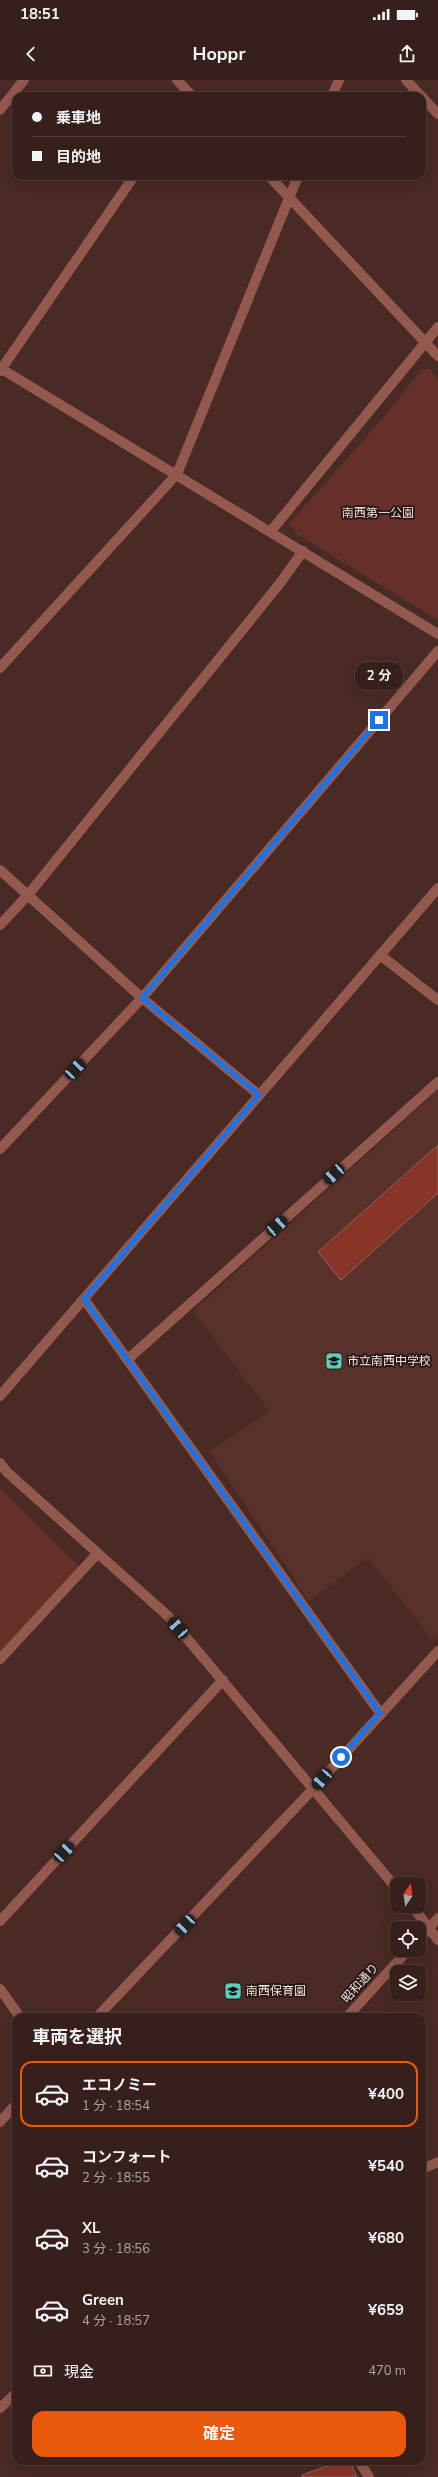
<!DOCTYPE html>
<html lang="ja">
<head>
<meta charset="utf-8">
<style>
  body { margin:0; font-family:"Nunito Sans","Noto Sans JP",sans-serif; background:#3e2824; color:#f1f3f6; height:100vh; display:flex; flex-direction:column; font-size:15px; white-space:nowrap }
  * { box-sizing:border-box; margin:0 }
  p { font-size:13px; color:#aaa3a3 }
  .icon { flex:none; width:22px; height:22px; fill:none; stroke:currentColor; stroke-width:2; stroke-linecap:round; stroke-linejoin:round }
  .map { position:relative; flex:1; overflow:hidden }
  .sheet { position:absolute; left:12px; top:1933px; width:414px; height:452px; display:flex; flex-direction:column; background:#37201b; border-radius:12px; box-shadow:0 4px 16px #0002,0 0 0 1px #513e3a }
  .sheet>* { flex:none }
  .hud { position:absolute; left:12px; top:12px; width:414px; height:88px; border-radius:12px; box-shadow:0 4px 16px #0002,0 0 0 1px #513e3a; display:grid; align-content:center; height:88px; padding:0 20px; background:#37201b }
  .needle { width:26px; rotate:13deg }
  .tools { position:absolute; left:390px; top:1797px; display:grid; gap:8px }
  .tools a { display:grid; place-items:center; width:36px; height:36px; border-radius:8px; background:#37201b; box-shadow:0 4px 16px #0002,0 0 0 1px #513e3a; font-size:20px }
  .end { position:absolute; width:18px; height:18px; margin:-9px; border:5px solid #1a73e8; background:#fff; box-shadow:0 0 0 2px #fff }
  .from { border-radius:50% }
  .bubble { position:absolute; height:28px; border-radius:12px; background:#37201b; box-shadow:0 4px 16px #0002,0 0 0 1px #513e3a; font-size:13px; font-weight:700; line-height:28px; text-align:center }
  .car { position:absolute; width:12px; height:24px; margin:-12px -6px; border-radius:5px; box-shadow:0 0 3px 1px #0007; background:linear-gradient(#222 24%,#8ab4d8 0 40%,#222 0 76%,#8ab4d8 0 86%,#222 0) }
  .hud b { display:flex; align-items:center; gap:14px; height:38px; font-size:15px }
  .hud b+b { border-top:1px solid #513e3a }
  .hud i { width:10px; height:10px; background:#f1f3f6 }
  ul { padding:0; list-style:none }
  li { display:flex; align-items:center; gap:12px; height:66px; margin:0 8px 6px; padding:0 12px; border:2px solid transparent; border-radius:12px }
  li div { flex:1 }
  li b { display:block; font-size:15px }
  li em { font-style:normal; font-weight:700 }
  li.selected { border-color:#ea580c }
  li>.icon { width:36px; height:36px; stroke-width:1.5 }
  h2 { padding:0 20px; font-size:18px; line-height:48px }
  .pay { display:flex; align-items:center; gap:10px; height:44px; padding:0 20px; font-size:15px }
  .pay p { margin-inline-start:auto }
  .cta { display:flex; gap:8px; margin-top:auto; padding:8px 20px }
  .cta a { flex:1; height:46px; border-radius:12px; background:#ea580c; color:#fff; font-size:16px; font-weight:700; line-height:46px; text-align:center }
  .status { display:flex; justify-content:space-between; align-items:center; height:28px; padding:0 20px; background:#37201b; direction:ltr }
  .status svg { height:11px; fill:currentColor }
  header { display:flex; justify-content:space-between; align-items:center; height:52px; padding:0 20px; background:#37201b; font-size:18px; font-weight:700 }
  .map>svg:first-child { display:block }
  .built { fill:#58312a }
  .green { fill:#643027 }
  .building { fill:#883528; stroke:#8d6861 }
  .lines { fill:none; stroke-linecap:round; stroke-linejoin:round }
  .minor { stroke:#93594f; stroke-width:10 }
  .route { stroke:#1a73e8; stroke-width:5 }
  .labels { text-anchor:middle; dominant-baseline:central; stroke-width:3.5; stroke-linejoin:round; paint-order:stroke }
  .park-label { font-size:12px; fill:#f3d9d4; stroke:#251714 }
  .poi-label { font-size:12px; fill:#f9e3df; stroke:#251714; text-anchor:start }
  .street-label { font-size:12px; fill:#f9e3df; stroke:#251714 }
</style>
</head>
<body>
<div class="status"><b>18:51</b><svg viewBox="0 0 49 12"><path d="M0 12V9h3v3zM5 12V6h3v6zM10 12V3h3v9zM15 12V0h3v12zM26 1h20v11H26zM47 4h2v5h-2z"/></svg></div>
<header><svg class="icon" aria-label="back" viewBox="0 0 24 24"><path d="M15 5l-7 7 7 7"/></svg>Hoppr<svg class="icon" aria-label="share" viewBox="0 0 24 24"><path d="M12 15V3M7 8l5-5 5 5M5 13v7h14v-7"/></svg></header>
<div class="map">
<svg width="438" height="2397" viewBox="0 0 438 2397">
  <rect width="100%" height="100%" fill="#492a24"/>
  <path class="built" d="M438,1010v547l-5,4 -65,-83 -59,43 -100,-150 60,-40 -76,-100z"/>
  <g class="green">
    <path d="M422,289h7l9,10v241l-143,-87 -1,-4 -6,-4 96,-108z"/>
    <path d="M0,1408l80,80 -80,86z"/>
  </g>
  <g class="building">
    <path d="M438,1065v48l-97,87 -23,-28z"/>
    <path d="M341,2381h9l7,16h-55v-2z"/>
  </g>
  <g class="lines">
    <g class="minor">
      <path d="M177,0l15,16"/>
      <path d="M406,0l15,16"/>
      <path d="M332,16l7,-16"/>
      <path d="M422,17l16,17"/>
      <path d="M0,30l24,-30"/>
      <path d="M269,96l169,180"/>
      <path d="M0,288l438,266"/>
      <path d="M0,291l134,-195"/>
      <path d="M271,451l167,-204"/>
      <path d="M0,588l177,-194 121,-298"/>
      <path d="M0,790l142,128 117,97"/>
      <path d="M0,845l28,-30 253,-313 22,-31"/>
      <path d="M380,875l58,45"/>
      <path d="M0,1069l142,-151 296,-347"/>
      <path d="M84,1219l296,414"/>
      <path d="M127,1280l311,-278"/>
      <path d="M0,1316l438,-508"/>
      <path d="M0,1383l7,9 162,145 228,272"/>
      <path d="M0,1579l97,-105"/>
      <path d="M412,1826l26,34"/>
      <path d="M0,1841l223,-241"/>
      <path d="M419,1859l19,-21"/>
      <path d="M0,1909l20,28"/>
      <path d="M97,1937l215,-227 126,-139"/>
      <path d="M347,1937l61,-67"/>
      <path d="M0,2042l16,-18"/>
      <path d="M422,2089l16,-7"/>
      <path d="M0,2328l16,-15"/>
      <path d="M359,2381l10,16"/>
    </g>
  </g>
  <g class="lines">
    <path class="route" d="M341,1677l39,-44 -296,-414 175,-204 -117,-97 237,-278"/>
  </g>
  <defs>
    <g id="school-square" transform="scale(0.9)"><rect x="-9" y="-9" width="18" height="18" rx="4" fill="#5bcebb" stroke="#251714"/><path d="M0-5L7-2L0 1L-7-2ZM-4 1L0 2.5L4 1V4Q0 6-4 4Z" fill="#111"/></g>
  </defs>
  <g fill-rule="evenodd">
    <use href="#school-square" x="334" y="1281"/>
    <use href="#school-square" x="233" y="1911"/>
  </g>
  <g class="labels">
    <g class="park-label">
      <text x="378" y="433">南西第一公園</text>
    </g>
    <g class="poi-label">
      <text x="347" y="1281">市立南西中学校</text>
      <text x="246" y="1911">南西保育園</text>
    </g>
    <g class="street-label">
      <text transform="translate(360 1903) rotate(-48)">昭和通り</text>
    </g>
  </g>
</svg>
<div class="tools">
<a><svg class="needle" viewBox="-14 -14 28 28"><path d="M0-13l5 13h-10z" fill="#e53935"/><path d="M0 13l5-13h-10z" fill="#aaa3a3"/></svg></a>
<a><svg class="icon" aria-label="locate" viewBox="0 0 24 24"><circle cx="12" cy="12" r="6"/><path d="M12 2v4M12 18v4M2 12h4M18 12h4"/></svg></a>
<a><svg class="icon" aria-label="layers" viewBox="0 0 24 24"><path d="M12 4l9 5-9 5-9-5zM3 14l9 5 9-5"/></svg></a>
</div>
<i class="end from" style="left:341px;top:1677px"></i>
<i class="end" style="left:379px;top:640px"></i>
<div class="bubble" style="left:355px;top:582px;width:48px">2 分</div>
<i class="car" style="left:75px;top:989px;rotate:43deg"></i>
<i class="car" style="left:334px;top:1094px;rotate:228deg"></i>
<i class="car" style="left:277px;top:1146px;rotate:48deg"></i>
<i class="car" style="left:178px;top:1548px;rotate:319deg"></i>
<i class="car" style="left:322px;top:1699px;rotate:221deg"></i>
<i class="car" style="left:64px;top:1772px;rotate:43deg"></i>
<i class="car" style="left:185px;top:1845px;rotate:223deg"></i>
<div class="hud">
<b><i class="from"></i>乗車地</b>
<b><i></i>目的地</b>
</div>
<section class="sheet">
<h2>車両を選択</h2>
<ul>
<li class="selected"><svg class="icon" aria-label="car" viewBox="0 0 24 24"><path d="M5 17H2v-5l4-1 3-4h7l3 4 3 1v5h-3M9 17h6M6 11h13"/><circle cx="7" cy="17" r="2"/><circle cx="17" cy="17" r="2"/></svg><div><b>エコノミー</b><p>1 分 · 18:54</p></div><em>¥400</em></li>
<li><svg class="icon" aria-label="car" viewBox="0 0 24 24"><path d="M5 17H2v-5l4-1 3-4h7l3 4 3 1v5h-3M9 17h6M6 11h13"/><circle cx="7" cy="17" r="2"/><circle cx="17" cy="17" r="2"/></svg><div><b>コンフォート</b><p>2 分 · 18:55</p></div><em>¥540</em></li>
<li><svg class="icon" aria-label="car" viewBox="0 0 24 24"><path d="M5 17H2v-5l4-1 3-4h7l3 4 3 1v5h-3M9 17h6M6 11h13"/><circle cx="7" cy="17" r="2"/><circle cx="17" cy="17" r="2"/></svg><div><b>XL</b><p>3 分 · 18:56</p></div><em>¥680</em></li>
<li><svg class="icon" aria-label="car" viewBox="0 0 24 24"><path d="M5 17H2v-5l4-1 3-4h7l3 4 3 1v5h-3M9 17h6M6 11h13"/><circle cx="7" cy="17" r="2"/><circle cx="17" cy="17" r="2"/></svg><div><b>Green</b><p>4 分 · 18:57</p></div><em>¥659</em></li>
</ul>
<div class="pay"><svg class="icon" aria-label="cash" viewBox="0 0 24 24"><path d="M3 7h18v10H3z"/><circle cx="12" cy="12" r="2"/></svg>現金<p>470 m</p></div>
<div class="cta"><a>確定</a></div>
</section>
</div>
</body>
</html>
